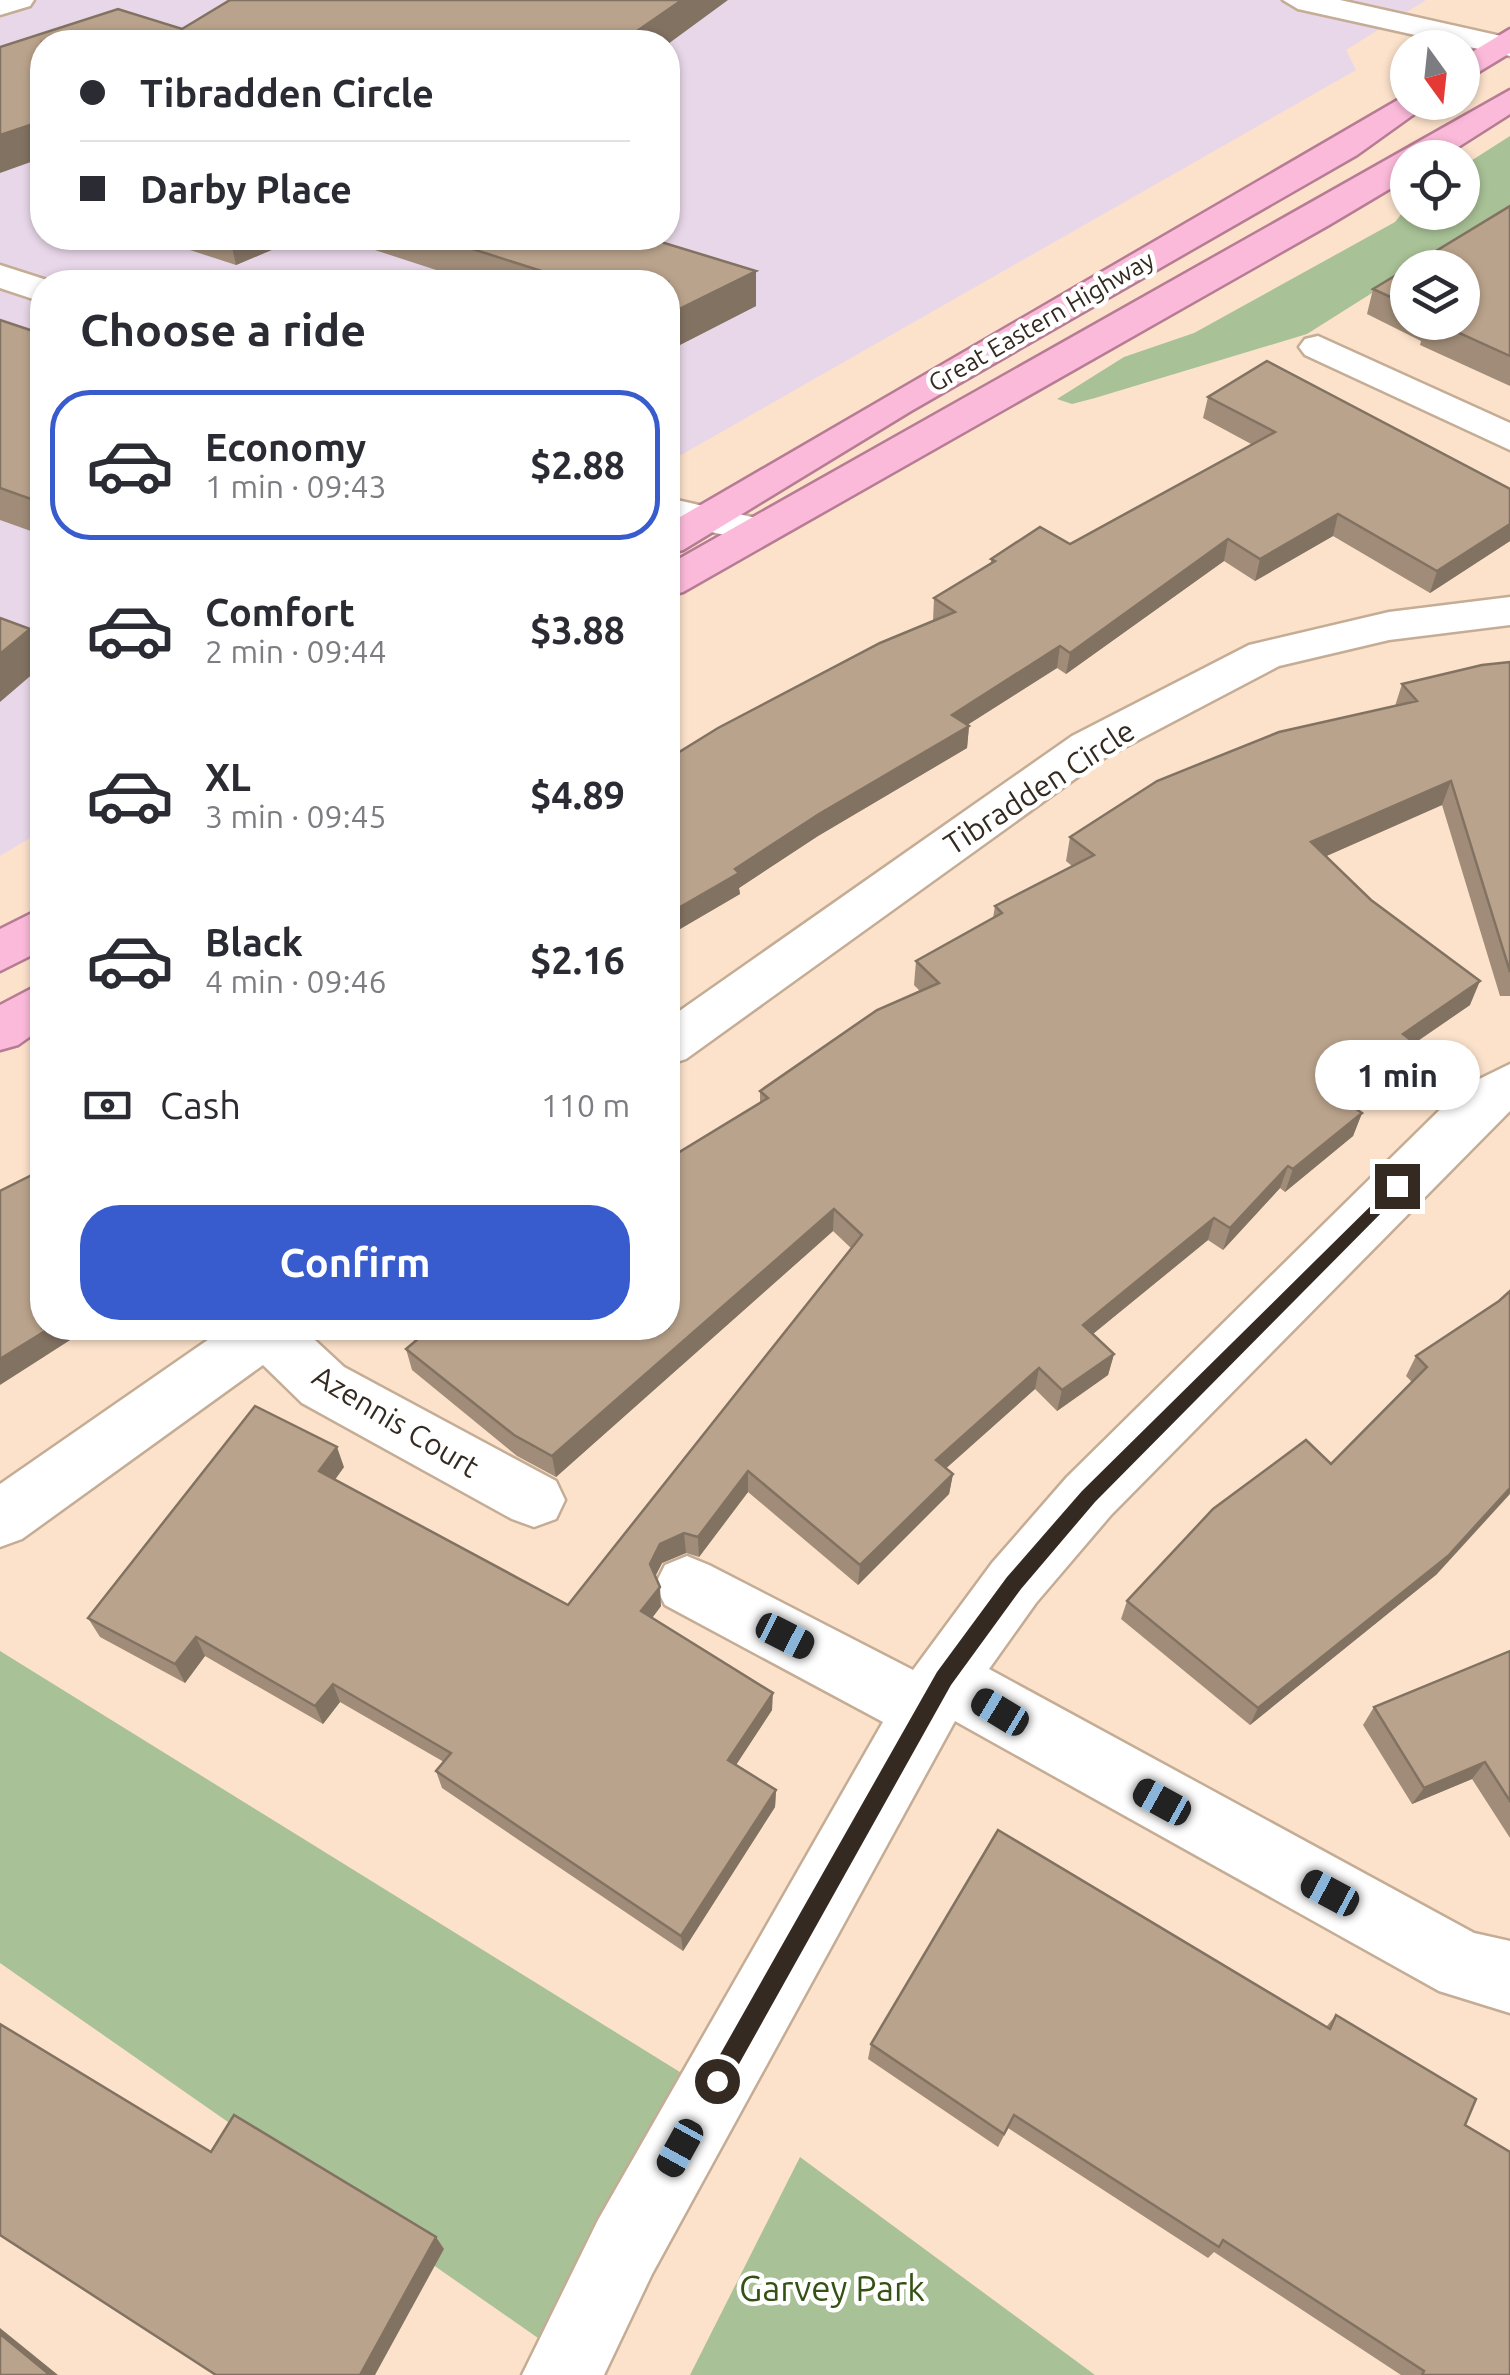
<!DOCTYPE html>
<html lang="en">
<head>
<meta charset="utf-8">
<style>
  body { margin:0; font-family:Ubuntu,sans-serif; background:#f2f2f3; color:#2b2b33; height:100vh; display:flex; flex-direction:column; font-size:38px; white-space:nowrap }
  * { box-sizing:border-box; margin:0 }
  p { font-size:32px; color:#7c7c81 }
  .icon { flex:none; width:55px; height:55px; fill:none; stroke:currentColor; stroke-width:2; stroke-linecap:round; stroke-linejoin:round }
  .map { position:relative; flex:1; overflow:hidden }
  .details { position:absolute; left:30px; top:270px; width:650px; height:1070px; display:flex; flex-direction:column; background:#fff; border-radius:40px; box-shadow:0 2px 8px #0004 }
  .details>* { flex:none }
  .guide { position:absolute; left:30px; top:30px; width:650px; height:220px; border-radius:40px; box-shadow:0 2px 8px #0004; display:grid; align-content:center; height:220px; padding:0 50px; background:#fff }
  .needle { width:65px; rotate:165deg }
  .fabs { position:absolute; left:1390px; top:30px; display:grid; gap:20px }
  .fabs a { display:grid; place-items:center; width:90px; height:90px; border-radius:50%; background:#fff; box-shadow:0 2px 8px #0004; font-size:50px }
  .end { position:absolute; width:45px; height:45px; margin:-22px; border:12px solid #342a21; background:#fff; box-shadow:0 0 0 5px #fff }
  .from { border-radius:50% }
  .bubble { position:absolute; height:70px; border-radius:35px; background:#fff; box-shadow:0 2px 8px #0004; font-size:32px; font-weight:700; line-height:70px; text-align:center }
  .car { position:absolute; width:30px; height:60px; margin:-30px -15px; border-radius:12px; box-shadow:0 0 8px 2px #0007; background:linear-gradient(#222 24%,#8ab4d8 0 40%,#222 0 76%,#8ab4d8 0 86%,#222 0) }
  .guide b { display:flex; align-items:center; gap:35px; height:95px; font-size:38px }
  .guide b+b { border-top:2px solid #e1e1e2 }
  .guide i { width:25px; height:25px; background:#2b2b33 }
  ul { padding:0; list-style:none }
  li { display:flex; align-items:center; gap:30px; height:150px; margin:0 20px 15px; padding:0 30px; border:5px solid transparent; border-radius:40px }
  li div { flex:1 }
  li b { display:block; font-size:38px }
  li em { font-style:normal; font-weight:700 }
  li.active { border-color:#385ccd }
  li>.icon { width:90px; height:90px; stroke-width:1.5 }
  h2 { padding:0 50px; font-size:45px; line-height:120px }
  .pay { display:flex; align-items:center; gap:25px; height:110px; padding:0 50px; font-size:38px }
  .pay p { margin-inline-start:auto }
  .action { display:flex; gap:20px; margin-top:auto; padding:20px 50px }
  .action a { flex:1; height:115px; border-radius:40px; background:#385ccd; color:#fff; font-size:40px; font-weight:700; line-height:115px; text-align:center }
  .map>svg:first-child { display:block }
  .industrial { fill:#e8d7e9; fill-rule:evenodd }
  .green { fill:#a8c196 }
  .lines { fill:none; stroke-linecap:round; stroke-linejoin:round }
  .minor-casing { stroke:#c4ac95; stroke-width:5 }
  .tertiary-casing { stroke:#c4ac95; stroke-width:5 }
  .trunk-casing { stroke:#b67c93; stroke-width:5 }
  .minor { fill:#fff; fill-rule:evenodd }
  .tertiary { fill:#fff; fill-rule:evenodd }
  .trunk { fill:#fcbada; fill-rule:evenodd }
  .wall { fill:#a08c78 }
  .shaded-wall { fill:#827262 }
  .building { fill:#baa38c; stroke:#827262; stroke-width:2.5 }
  .route { fill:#342a21 }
  .labels { text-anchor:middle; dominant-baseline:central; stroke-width:9; stroke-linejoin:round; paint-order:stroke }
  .far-street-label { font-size:25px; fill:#342a21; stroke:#fff }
  .street-label { font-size:30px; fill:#342a21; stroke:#fff }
  .near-park-label { font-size:35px; fill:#335213; stroke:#fff }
</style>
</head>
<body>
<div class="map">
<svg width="1510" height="2375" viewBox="0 0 1510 2375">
  <rect width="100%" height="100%" fill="#fce2cb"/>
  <path class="industrial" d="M18,0h1408l-80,50 10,20 -675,385h-13v-173h-626v549l-42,25v-850zM42,42h626v196h-626z"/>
  <g class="green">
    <path d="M1510,136v70l-203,128 -212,64 -23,6 -15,-5 67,-42 70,-24 201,-111 12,-15 1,5h54l1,-46z"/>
    <path d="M0,1651l696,431 -148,263 -548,-382z"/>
    <path d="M800,2157l295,218h-405z"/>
  </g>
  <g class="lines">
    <g class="minor-casing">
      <g id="minor">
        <path d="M0,0h34l-4,6 -30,9z"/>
        <path d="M0,265l53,17h-11v20l-42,-14z"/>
        <path d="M1318,336l192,87v27l-205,-95 -6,-8 6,-8z"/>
        <path d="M668,498l102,23 6,9 -6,9 -15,3 -87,-20z"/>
        <path d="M1510,597v28l-121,15 -110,26 -175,92 -418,301 -18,6v-46l404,-283 177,-91 140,-33z"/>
        <path d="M1510,1064v47l-399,404 -75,88 -47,66 485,264 36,8v72l-71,-22 -484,-270 -303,553 -48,101h-82l76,-155 285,-498 -218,-117 -10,-20 10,-20 22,-9 22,9 204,105 79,-107 75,-86 396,-390z"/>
        <path d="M225,1328h77l42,39 212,114 9,19 -9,19 -22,8 -22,-8 -210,-116 -39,-38 -241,174 -22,8v-63z"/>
      </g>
    </g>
    <g class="tertiary-casing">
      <path id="tertiary" d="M1283,0h57l170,38v18l-212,-47z"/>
    </g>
    <g class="trunk-casing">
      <g id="trunk">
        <path d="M1510,29v24l-48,29v-24z"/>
        <path d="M1510,90v24l-69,44h-33v20l-79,47 -646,367 -15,4v-31z"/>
        <path d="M1408,94v8h23l-74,53 -446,256 -228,139 -15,4v-30z"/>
        <path d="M42,908v42l-42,21v-42z"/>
        <path d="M42,983v45l-24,17 -18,5v-45z"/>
      </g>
    </g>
    <use href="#minor" class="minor"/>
    <use href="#tertiary" class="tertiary"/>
    <use href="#trunk" class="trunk"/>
  </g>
  <g class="wall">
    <path d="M1510,206v180l-90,-41 1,-4 -54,-27 6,-25 35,-21v54h54z"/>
    <path d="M153,238h147l-64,27z"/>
    <path d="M338,238h310l108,33v35l-84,43 -4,-2v-65h-195z"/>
    <path d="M0,320l42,14v201l-42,-15z"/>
    <path d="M1208,397l302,92v52l-80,52 -97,-57 -78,45 -31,-20 -158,113 -9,-6 -90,57 2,1 -2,22 -149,88 -79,52 1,6 -72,42 265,-315 1,-23 57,-34v-5l79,-15 183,-99 -50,-27z"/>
    <path d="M1510,662v334h-10l-58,-191 -116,51 144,149 -55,38 1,1 -9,23 -58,37 13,9 -9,23 -68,56 -5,-4 -57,62 -15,-10 -115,94 21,20 -6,21 -51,36 -22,-22 -89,79 7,6 -4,20 -91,91 -110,-93 -49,65 -13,-4 -24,10 -7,13 6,30 -9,12 120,92 -36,55 40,25 -1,17 -92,144 -241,-163 -6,-17 8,-9 -104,-60 -17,22 -118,-68 -20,27 -85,-46 -12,-19 256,-151 -9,12 233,126 284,-356 -19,-18 -277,246 -39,-21 -105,-86 -6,-21 354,-246v-12l160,-100 -6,-6 2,-24 77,-43 2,-12 77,-40 -6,-5 4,-24 325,-131 7,-22z"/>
    <path d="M1499,1301l-62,273 -187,151 -129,-106 6,-18 204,-137 81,-82 -6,-6 10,-20z"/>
    <path d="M1510,1651v187l-38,-59 -60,25 -49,-79 11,-18z"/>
    <path d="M1336,2015l129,110 45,250h-109l-187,-123 -6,6 -200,-130 -10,19 -130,-88 3,-15 455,-17z"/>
  </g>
  <g class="shaded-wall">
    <path d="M682,0h46l-60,44v-2h-47z"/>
    <path d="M42,121v37l-42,15v-38z"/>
    <path d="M230,238h70l-64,27z"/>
    <path d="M756,271v35l-84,43 -1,-36z"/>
    <path d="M1338,514l-5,22 -78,45 5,-22z"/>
    <path d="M1510,524v17l-80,52 7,-22z"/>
    <path d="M1228,539l-4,22 -158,113 4,-21z"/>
    <path d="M30,629l12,37 -42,36v-48z"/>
    <path d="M1060,646l-3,22 -107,68 2,-21z"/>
    <path d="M969,726l-2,22 -149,88 -79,52 1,6 -72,42v-22l151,-100z"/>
    <path d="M1451,781l-9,24 -138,61 7,-24z"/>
    <path d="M1480,981l-10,24 -76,52 9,-23z"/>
    <path d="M1416,1044l-9,23 -79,51 8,-23z"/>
    <path d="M1362,1113l-9,23 -68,56 8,-23z"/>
    <path d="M1288,1166l-8,22 -57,62 7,-22z"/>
    <path d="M834,1209l-1,22 -277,246 -4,-21z"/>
    <path d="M1214,1218l-6,22 -130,106 5,-21z"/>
    <path d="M50,1328h39l-89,57v-26z"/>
    <path d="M97,1328h13l-10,5z"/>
    <path d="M1114,1354l-6,21 -51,36 5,-21z"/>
    <path d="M1039,1368l-4,21 -102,91 3,-20z"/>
    <path d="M337,1447l7,20 -17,24 -8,-20z"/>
    <path d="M748,1471v21l-49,65 -1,-20z"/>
    <path d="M953,1474l-4,20 -91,91 2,-20z"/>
    <path d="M1510,1488v6l-73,80 -187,151 8,-17z"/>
    <path d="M684,1533l2,20 -24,10 -10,20 -2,-19 10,-20z"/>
    <path d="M660,1587l1,19 -18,24 -2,-19z"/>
    <path d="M196,1637l9,19 -20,27 -10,-19z"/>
    <path d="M333,1684l7,18 -17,22 -8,-18z"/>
    <path d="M773,1693l-1,17 -44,67v-17z"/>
    <path d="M1485,1762l-13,17 -60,25 12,-16z"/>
    <path d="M776,1790l-1,17 -92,144 -2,-15z"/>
    <path d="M436,2237l8,12 -69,126h-15z"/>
    <path d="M0,2328l58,47h-8l-50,-41z"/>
  </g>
  <g class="building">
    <path d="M230,0h452l-61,42h-579v79l-42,14v-88l118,-38 64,20z"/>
    <path d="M1510,206v150l-75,-34h27v-54h-54z"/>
    <path d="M438,238h210l108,33 -85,42 -3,-1v-30h-92z"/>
    <path d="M1408,268v37l-35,-16z"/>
    <path d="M0,320l42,14v169l-42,-15z"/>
    <path d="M1267,361l243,128v35l-73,47 -99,-57 -78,45 -32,-20 -158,114 -10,-7 -108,69 17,11 -150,88 -84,55 4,4 -71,41v-155l50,-31 162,-85 75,-31 -21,-14 61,-37 -4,-2 49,-32 30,17 205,-112 -67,-35z"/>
    <path d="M0,618l30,11 -30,25z"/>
    <path d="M1510,662v310l-59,-191 -140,61 60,58 109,81 -77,53 13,10 -80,51 26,18 -69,56 -5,-3 -58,62 -16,-10 -131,107 31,29 -52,36 -23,-22 -103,92 17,14 -93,91 -112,-94 -50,66 -14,-4 -24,11 -10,20 10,23 -19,24 132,82 -45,67 48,30 -95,146 -245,-165 15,-18 -118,-69 -18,22 -119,-69 -21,27 -87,-46 167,-212 82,41 -18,24 249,134 294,-370 -28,-26 -282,247 -38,-21 -108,-86 25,-21h237v-169l100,-61 -8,-7 117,-81 62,-27 -23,-22 86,-48 -7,-7 99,-51 -24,-18 87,-56 122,-49 138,-31 -15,-17 80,-19z"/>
    <path d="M42,1170v158h8l-50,31v-168z"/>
    <path d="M1510,1291v197l-62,68 -190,152 -131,-107 86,-92 93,-69 25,24 96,-97 -11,-11 83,-55z"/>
    <path d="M1510,1651v150l-25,-39 -61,26 -50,-81z"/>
    <path d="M998,1830l332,199 6,-14 140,84 -11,26 45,27v223h-88l2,-4 -201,-131 -4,7 -205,-132 -10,19 -133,-90z"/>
    <path d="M0,2024l211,128 23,-37 202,122 -76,138h-144l-216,-140z"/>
    <path d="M0,2334l50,41h-50z"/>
  </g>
  <path class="route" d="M1397,1180l8,6 -2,5 -308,311 -74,87 -70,96 -226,404h-16v-15l228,-402 70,-95 75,-86z"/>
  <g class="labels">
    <g class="far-street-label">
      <text transform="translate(1041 321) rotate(-30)">Great Eastern Highway</text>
    </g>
    <g class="street-label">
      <text transform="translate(1039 787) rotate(-33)">Tibradden Circle</text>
      <text transform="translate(396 1421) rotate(31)">Azennis Court</text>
    </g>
    <g class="near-park-label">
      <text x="832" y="2288">Garvey Park</text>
    </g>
  </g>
</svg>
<div class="fabs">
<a><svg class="needle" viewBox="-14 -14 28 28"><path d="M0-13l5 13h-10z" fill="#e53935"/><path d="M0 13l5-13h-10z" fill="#7c7c81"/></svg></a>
<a><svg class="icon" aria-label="locate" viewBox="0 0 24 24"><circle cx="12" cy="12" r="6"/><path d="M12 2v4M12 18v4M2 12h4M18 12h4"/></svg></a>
<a><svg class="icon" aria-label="layers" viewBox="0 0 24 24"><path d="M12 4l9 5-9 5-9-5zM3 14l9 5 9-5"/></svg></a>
</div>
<i class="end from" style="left:717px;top:2081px"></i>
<i class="end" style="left:1397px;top:1186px"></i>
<div class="bubble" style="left:1315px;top:1040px;width:165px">1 min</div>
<i class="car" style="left:785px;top:1636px;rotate:117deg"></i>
<i class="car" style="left:1000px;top:1712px;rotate:301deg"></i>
<i class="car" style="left:1162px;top:1802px;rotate:299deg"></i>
<i class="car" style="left:1330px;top:1893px;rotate:298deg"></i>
<i class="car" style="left:680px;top:2148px;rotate:209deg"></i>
<div class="guide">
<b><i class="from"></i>Tibradden Circle</b>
<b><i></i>Darby Place</b>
</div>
<section class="details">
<h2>Choose a ride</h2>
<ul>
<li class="active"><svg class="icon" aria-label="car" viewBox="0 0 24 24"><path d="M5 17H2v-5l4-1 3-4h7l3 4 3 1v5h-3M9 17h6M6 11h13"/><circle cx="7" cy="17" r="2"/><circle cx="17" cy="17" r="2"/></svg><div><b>Economy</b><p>1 min · 09:43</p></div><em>$2.88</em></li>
<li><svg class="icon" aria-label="car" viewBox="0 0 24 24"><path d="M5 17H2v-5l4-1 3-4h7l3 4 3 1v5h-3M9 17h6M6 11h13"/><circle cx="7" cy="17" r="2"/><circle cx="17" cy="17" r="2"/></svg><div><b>Comfort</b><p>2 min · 09:44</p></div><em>$3.88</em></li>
<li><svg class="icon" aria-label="car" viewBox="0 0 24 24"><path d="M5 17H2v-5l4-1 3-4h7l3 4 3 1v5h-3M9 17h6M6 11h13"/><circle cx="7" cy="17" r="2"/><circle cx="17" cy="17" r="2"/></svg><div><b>XL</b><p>3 min · 09:45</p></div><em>$4.89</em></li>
<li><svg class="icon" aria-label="car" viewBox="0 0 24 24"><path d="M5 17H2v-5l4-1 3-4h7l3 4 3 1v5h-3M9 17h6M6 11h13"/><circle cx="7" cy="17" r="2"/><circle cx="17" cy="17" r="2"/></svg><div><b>Black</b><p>4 min · 09:46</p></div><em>$2.16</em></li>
</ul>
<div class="pay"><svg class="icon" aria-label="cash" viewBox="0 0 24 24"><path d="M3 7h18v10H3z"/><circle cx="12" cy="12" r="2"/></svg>Cash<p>110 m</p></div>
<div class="action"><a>Confirm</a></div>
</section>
</div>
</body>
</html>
